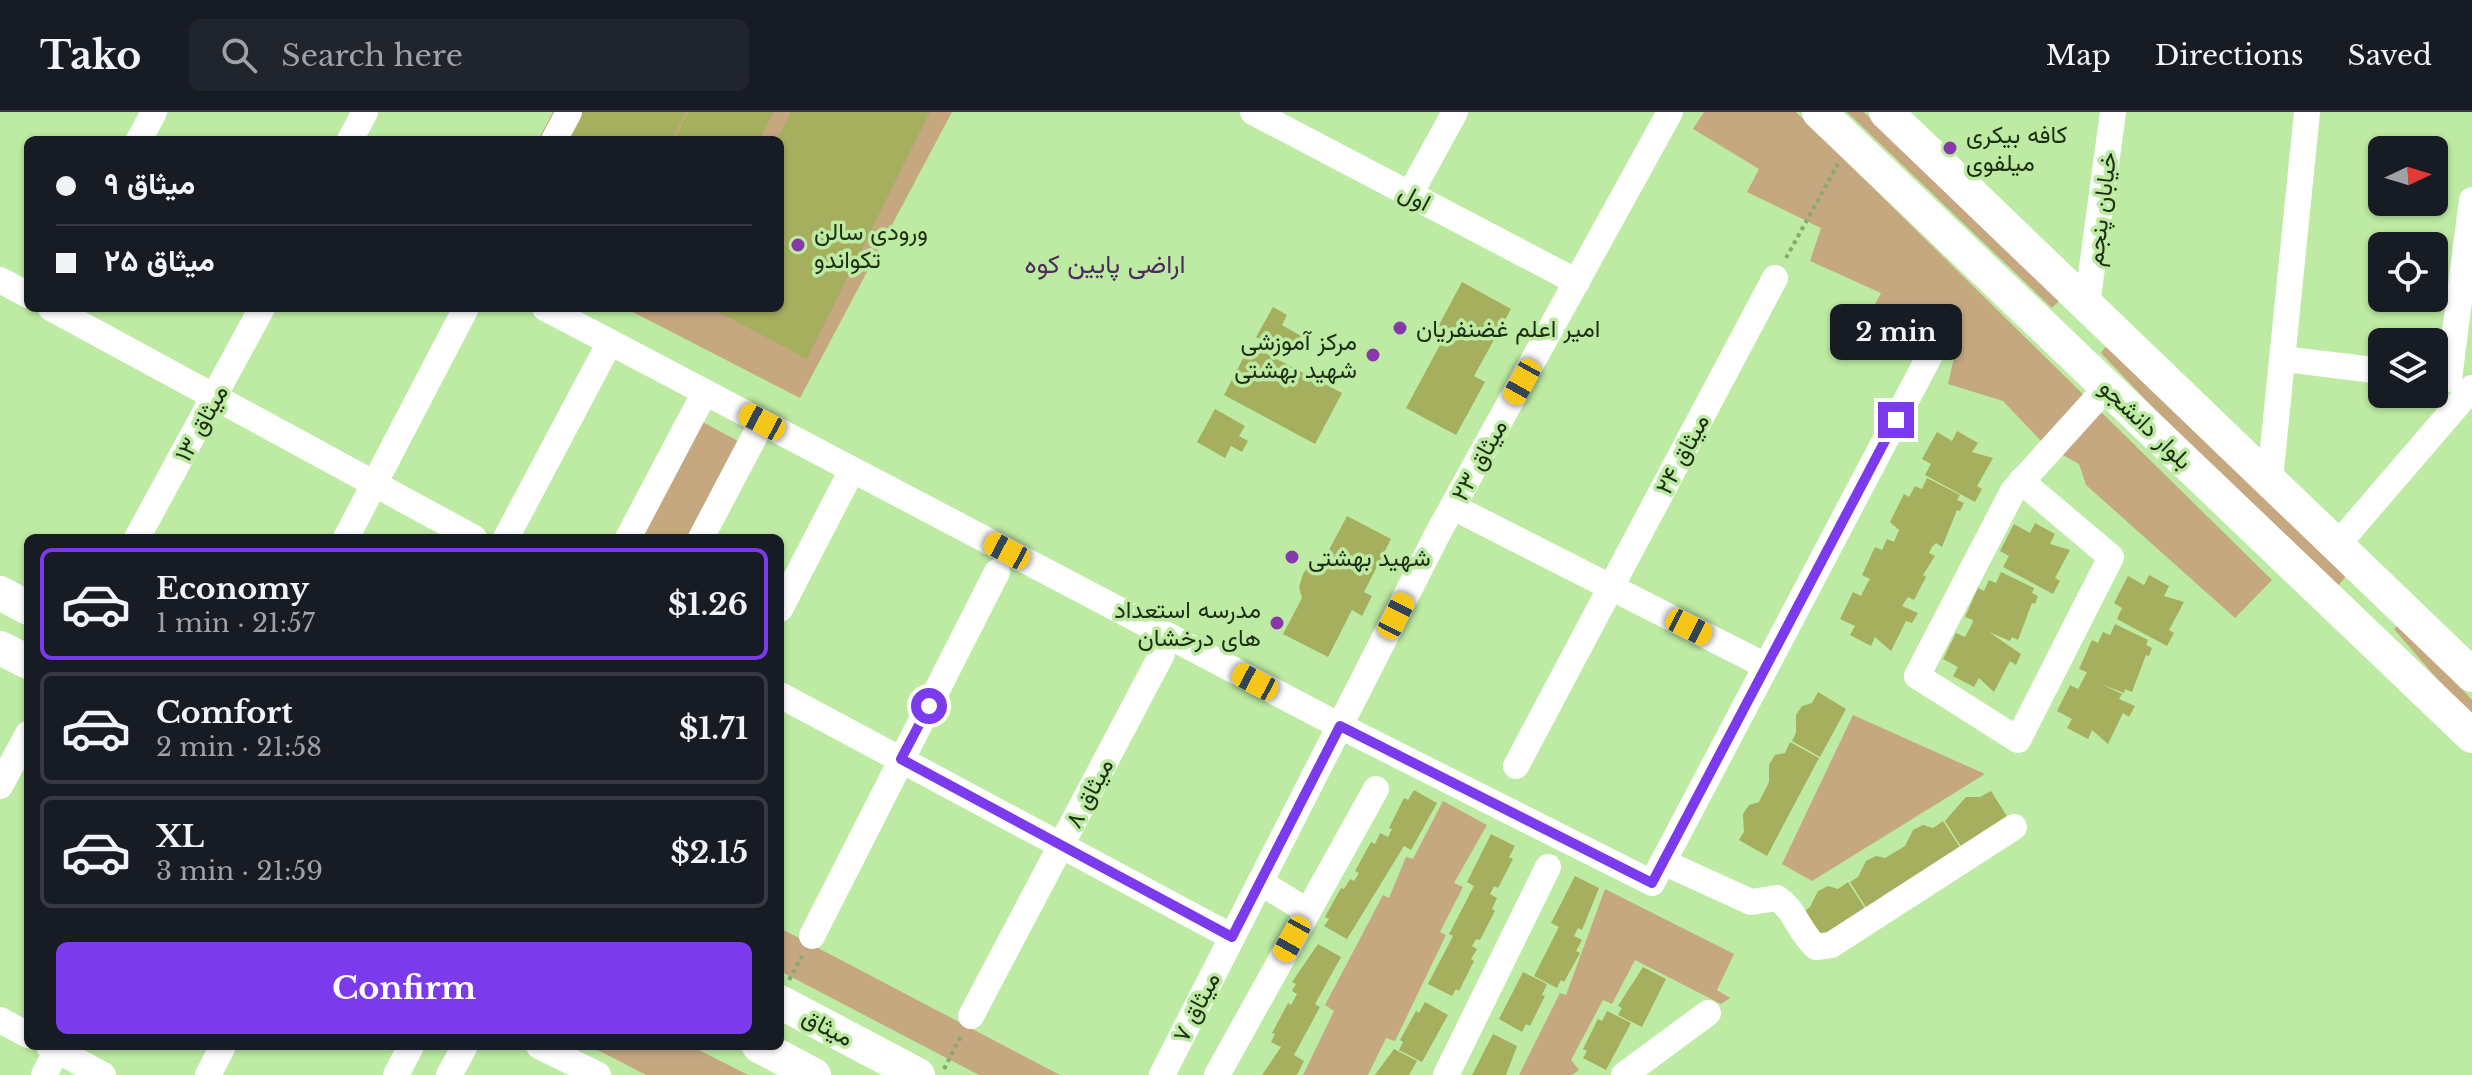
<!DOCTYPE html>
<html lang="en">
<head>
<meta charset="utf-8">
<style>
  body { margin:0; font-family:"Libre Baskerville",Vazirmatn,serif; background:#20242c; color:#f1f3f6; height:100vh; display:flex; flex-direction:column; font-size:30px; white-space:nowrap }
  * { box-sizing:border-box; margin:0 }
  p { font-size:26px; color:#9ea1a6 }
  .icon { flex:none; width:44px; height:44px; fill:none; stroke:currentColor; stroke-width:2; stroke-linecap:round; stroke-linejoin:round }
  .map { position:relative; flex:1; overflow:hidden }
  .panel { position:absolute; left:24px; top:422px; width:760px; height:516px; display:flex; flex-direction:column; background:#171b24; border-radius:12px; box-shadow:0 2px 6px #0004 }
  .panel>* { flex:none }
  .guide { position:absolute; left:24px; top:24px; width:760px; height:176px; border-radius:12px; box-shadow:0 2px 6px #0004; display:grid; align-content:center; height:176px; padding:0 32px; background:#171b24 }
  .needle { width:52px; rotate:86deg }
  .controls { position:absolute; left:2368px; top:24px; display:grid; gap:16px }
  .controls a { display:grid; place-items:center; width:80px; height:80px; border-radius:12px; background:#171b24; box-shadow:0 2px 6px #0004; font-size:40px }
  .end { position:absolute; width:36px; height:36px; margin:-18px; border:10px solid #7c3aed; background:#fff; box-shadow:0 0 0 4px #fff }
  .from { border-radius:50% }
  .bubble { position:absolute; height:56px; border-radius:12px; background:#171b24; box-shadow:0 2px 6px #0004; font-size:26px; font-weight:800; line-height:56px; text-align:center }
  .car { position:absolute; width:24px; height:48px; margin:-24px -12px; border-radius:10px; box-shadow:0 0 6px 2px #0007; background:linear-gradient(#f5c518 24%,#345 0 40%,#f5c518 0 76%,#345 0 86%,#f5c518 0) }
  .guide b { display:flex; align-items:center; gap:28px; height:76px; font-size:30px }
  .guide b+b { border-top:2px solid #363941 }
  .guide i { width:20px; height:20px; background:#f1f3f6 }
  ul { padding:14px 0 0; list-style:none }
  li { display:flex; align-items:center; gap:24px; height:112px; margin:0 16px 12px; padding:0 16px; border:4px solid #363941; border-radius:12px }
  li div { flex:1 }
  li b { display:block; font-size:30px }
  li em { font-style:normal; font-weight:800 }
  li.selected { border-color:#7c3aed }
  li>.icon { width:72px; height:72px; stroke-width:1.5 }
  .cta { display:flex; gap:16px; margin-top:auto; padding:16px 32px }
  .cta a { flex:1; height:92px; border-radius:12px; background:#7c3aed; color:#fff; font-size:32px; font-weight:800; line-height:92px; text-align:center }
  header { display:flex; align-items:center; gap:48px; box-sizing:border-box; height:112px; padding:0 40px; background:#171b24; border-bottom:2px solid #363941 }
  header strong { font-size:38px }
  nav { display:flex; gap:44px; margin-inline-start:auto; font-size:28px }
  .search { width:560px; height:72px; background:#20242c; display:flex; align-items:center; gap:20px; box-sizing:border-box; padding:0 28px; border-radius:12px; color:#9ea1a6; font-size:30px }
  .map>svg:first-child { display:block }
  .green { fill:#c5a880 }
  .building { fill:#a6af5e }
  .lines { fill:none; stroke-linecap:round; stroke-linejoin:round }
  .path { stroke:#86aa71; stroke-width:4; stroke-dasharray:4 4; stroke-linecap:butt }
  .minor { stroke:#fff; stroke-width:26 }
  .major { stroke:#fff; stroke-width:34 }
  .route { stroke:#7c3aed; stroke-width:10 }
  .poi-dot { fill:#8839a9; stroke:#bdeba3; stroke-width:3 }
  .labels { text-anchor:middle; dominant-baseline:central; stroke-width:7; stroke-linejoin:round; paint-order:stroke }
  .poi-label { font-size:24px; fill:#1d2e12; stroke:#bdeba3; text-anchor:start }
  .street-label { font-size:24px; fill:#1d2e12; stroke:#bdeba3 }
  .neighbourhood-label { font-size:26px; fill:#4e285e; stroke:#bdeba3 }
</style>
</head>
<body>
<header>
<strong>Tako</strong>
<div class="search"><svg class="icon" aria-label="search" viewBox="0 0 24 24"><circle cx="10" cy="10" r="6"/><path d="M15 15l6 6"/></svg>Search here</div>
<nav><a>Map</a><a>Directions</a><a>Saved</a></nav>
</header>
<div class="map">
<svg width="2472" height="963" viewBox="0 0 2472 963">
  <rect width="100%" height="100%" fill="#bdeba3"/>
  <g class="green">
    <path d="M553,0h399l-152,286 -175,-90h155v-168h-242z"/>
    <path d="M1704,0h92l476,468 -37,38 -149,-133 -7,-21 -34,-19 -42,-44 -55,-17 6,-26 -81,-50 8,-15 -71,-32 11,-33 -74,-36 12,-23 -66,-40z"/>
    <path d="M1847,0h17l196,188 -8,8z"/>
    <path d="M2107,233l239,231 -8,10 -175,-168 -62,-65z"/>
    <path d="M699,308l39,21 -51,97h-48z"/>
    <path d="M2400,511l72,77v19l-78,-90z"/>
    <path d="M1853,603l132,59 -173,107 -30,-17z"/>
    <path d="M1443,689l44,24 -33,58 9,4 -23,45 6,3 -51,106 -9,-3 -18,37h-65l31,-64 -9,-6 58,-110 6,3 17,-41 7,2z"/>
    <path d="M1605,777l129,65 -17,36 13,8 -9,6 -86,-44 -23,44 -9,-4 -32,60 8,10 -7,5h-53l41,-82 6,2z"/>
    <path d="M780,816l280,147h-81l-199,-104z"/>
    <path d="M590,934h101l57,29h-102z"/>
  </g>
  <g class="building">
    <path d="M575,0h111l-14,28h-111z"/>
    <path d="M688,0h86l-15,28h-85z"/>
    <path d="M791,0h139l-123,247 -96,-51h69v-168h-3z"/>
    <path d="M1462,170l49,27 -37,67 11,6 -29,53 -50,-27 35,-65 -9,-5z"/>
    <path d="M1273,195l14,8 -5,10 19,11 -11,20 -34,-19z"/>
    <path d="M1250,233l92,48 -27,51 -91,-49z"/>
    <path d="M1215,297l30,17 -6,10 9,5 -6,11 -11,-6 -6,12 -28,-16z"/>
    <path d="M1957,319l21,12 -6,9 21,6 -16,28 5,3 -7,13 -50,-27 6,-11 -9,-5 15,-27 15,9z"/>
    <path d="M1927,366l33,17 -3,5 7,3 -4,8 -3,-1 -15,37 -6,-4 -4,4 -3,6 6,3 -12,19 3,2 -12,23 -6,-3 -6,9 16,7 -6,10 -6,-2 -15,30 -16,-14 -4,9 -21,-11 5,-9 -15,-7 13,-27 8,4 7,-14 2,-3 -8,-4 13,-28 7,3 5,-11 7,3 5,-12 -9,-8 14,-28 5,3 6,-11 7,3z"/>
    <path d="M1347,404l44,23 -27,53 8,4 -10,20 -10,-6 -24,47 -45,-23 19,-36 -3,-11 4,-13 6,-9 14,-4z"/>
    <path d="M2035,411l20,11 -5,10 20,6 -15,28 5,3 -7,13 -50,-27 6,-11 -9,-5 14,-27 16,9z"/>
    <path d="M2001,460l33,16 -2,5 6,3 -3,8 -3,-1 -14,37 -6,-3 -2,4 -21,-9 32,22 -5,11 -6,-4 -16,31 -15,-14 -5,9 -21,-11 5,-9 -15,-8 13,-26 9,4 7,-13 1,-4 -8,-3 13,-29 6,3 5,-11 7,3z"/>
    <path d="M2149,463l20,11 -5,10 20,6 -15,28 5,3 -7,13 -50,-27 5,-11 -8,-5 14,-27 16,9z"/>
    <path d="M2115,512l33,16 -2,5 6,3 -3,8 -3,-1 -14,37 -7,-3 -1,4 -23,-9 21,10 -3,5 16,7 -6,11 -6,-4 -15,31 -16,-14 -4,9 -21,-11 5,-9 -15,-8 13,-26 8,4 7,-13 2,-4 -8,-3 13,-29 6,3 5,-11 7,3z"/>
    <path d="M1818,580l28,17 -26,48 -28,-16 4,-8v-18l6,-9 10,-3z"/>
    <path d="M1790,630l29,16 -52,98 -28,-16 5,-8 -1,-18 6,-9 10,-3 10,-20v-17l6,-10 10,-2z"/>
    <path d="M1414,678l23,13 -26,47 -7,-4 -57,93 -23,-13 5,-7 -4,-2 16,-29 3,1 6,-10 4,2 5,-8 -4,-2 16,-29 4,2 5,-11 8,4 4,-8 -3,-1 15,-30 4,2z"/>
    <path d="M1991,679l17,27 -46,30 -17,-27 21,-24h14z"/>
    <path d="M1943,709l18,28 -94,60 -17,-27 8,-5 8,-16 10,-5 9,2 20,-12 8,-16 10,-5 10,3z"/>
    <path d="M1491,722l24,12 -6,11 4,2 -15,29 -4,-2 -4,8 7,4 -5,11 3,2 -15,29 -4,-1 -4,7 5,3 -6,10 3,2 -15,30 -3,-2 -4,7 -24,-12 25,-48 -4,-2 25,-48 -7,-4z"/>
    <path d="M1575,764l24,12 -17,42 -4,-2 -4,8 8,4 -6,11 4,2 -16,29 -3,-2 -4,8 -23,-12 25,-49 -8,-4z"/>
    <path d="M1848,770l18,28 -47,30 -17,-27 8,-6 8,-16 10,-5 10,3z"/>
    <path d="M1318,832l23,13 -26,47 5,3 -26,48 10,6 -7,14h-35l19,-28 -10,-5 4,-8 -3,-1 16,-30 3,2 6,-11 -5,-3 4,-7 -4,-2z"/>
    <path d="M1643,855l23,12 -24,48 -24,-12 4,-7 -4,-2z"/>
    <path d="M1523,860l24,12 -5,11 3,1 -15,30 -4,-2 -4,8 -23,-13z"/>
    <path d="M1425,890l23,13 -26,47 -23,-12 4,-8 -3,-2 16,-29 3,2z"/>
    <path d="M1607,899l24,12 -25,47 -23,-12 4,-7 -4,-2 15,-30 4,2z"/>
    <path d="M1493,922l24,12 -11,29h-34z"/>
    <path d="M1394,937l23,12 -8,14h-34z"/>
  </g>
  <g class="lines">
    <g class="path">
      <path d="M1786,146l52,-94"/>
      <path d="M789,868l13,-24"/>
      <path d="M944,957l18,-35"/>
    </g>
    <g class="minor">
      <path d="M1253,0l324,170"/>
      <path d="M139,28l15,-28"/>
      <path d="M350,28l15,-28"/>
      <path d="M554,28l15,-28"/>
      <path d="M1410,82l45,-82"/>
      <path d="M0,168l28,15"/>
      <path d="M2087,193l26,-193"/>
      <path d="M51,196l423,230"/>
      <path d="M545,196l795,418 312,157 287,-545"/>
      <path d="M2284,247l98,12"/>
      <path d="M2449,267l23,-179"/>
      <path d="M2270,367l37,-367"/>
      <path d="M2021,369l90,76 -93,183 -101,-64 96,-185 94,-104"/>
      <path d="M1453,395l313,159"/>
      <path d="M137,426l125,-230"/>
      <path d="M346,426l120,-230"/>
      <path d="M506,426l104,-196"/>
      <path d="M628,426l77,-146"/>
      <path d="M701,426l61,-116"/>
      <path d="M2338,432l134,-156"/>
      <path d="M780,497l72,-139"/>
      <path d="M780,583l452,242"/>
      <path d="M1516,654l259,-488"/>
      <path d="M0,674l28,-52"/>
      <path d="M1663,750l88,40 26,-4c19,13 20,31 39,49l15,-2 183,-118"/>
      <path d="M1260,770l47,29"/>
      <path d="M812,824l185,-364"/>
      <path d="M971,904l191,-362"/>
      <path d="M0,908l28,15"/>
      <path d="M49,934l54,29"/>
      <path d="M539,934l59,29"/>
      <path d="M44,963l15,-29"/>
      <path d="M208,963l15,-29"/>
      <path d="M396,963l15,-29"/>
      <path d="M449,963l16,-29"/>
      <path d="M1162,963l276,-542 232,-421"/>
      <path d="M1217,963l159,-286"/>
      <path d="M1446,963l102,-208"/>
      <path d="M1624,963l84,-62"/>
    </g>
    <g class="major">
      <path d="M1819,0l653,624"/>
      <path d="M1886,0l586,563"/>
      <path d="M0,481l28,15"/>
      <path d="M0,536l28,14"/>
      <path d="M780,890l138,73"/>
      <path d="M759,934l55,29"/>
    </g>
  </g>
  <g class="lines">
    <path class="route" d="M929,594l-28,53 331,178 108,-211 312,157 244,-463"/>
  </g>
  <g class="poi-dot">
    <circle cx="1950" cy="36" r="8"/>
    <circle cx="798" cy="133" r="8"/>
    <circle cx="1400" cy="216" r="8"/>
    <circle cx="1373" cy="243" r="8"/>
    <circle cx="1292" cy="445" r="8"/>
    <circle cx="1277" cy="511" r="8"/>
  </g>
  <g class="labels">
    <g class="poi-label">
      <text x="1966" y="22">کافه بیکری<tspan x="1966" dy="28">میلفوی</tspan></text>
      <text x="814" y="119">ورودی سالن<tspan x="814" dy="28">تکواندو</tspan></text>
      <text x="1416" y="216">امیر اعلم غضنفریان</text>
      <text x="1357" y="229" text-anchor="end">مرکز آموزشی<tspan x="1357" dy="28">شهید بهشتی</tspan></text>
      <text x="1308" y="445">شهید بهشتی</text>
      <text x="1261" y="497" text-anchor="end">مدرسه استعداد<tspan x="1261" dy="28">های درخشان</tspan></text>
    </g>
    <g class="street-label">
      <text transform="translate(1415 85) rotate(28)">اول</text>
      <text transform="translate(2101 97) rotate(-83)">خیابان پنجم</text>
      <text transform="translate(201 311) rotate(-61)">میثاق ۱۳</text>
      <text transform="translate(2146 312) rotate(44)">بلوار دانشجو</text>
      <text transform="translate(1682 342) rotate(-62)">میثاق ۲۴</text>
      <text transform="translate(1479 348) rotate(-61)">میثاق ۲۳</text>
      <text transform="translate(1089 681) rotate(-62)">میثاق ۸</text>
      <text transform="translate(1196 895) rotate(-63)">میثاق ۷</text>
      <text transform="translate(828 915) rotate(28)">میثاق</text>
    </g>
    <g class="neighbourhood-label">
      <text x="1105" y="152">اراضی پایین کوه</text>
    </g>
  </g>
</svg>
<div class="controls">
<a><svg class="needle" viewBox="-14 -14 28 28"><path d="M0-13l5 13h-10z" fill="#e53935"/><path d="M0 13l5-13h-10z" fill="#9ea1a6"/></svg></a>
<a><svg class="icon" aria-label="locate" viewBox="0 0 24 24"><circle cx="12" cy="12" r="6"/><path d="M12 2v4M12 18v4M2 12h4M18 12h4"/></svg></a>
<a><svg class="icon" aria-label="layers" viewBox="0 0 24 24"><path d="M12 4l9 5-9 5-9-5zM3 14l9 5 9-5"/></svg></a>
</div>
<i class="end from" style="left:929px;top:594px"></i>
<i class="end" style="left:1896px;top:308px"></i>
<div class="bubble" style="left:1830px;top:192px;width:132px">2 min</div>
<i class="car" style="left:1522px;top:270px;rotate:209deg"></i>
<i class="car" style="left:762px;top:310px;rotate:298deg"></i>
<i class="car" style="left:1007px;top:439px;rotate:298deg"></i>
<i class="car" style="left:1396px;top:504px;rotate:27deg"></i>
<i class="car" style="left:1689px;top:515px;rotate:117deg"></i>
<i class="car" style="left:1255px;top:570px;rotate:298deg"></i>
<i class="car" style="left:1292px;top:827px;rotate:209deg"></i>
<div class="guide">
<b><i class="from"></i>میثاق ۹</b>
<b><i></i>میثاق ۲۵</b>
</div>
<section class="panel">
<ul>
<li class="selected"><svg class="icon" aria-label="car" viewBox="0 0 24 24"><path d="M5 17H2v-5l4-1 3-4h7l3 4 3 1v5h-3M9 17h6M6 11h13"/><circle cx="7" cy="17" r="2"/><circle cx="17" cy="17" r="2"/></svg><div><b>Economy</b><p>1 min · 21:57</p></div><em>$1.26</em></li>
<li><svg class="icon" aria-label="car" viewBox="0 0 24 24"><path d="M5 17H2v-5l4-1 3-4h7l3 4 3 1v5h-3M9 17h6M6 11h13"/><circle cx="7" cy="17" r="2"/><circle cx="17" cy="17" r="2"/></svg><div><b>Comfort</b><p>2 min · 21:58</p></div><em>$1.71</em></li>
<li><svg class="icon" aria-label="car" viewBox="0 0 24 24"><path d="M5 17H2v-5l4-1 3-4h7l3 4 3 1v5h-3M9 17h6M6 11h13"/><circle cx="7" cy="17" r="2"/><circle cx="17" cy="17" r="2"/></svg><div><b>XL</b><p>3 min · 21:59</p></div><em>$2.15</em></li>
</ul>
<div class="cta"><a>Confirm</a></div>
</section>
</div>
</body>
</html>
